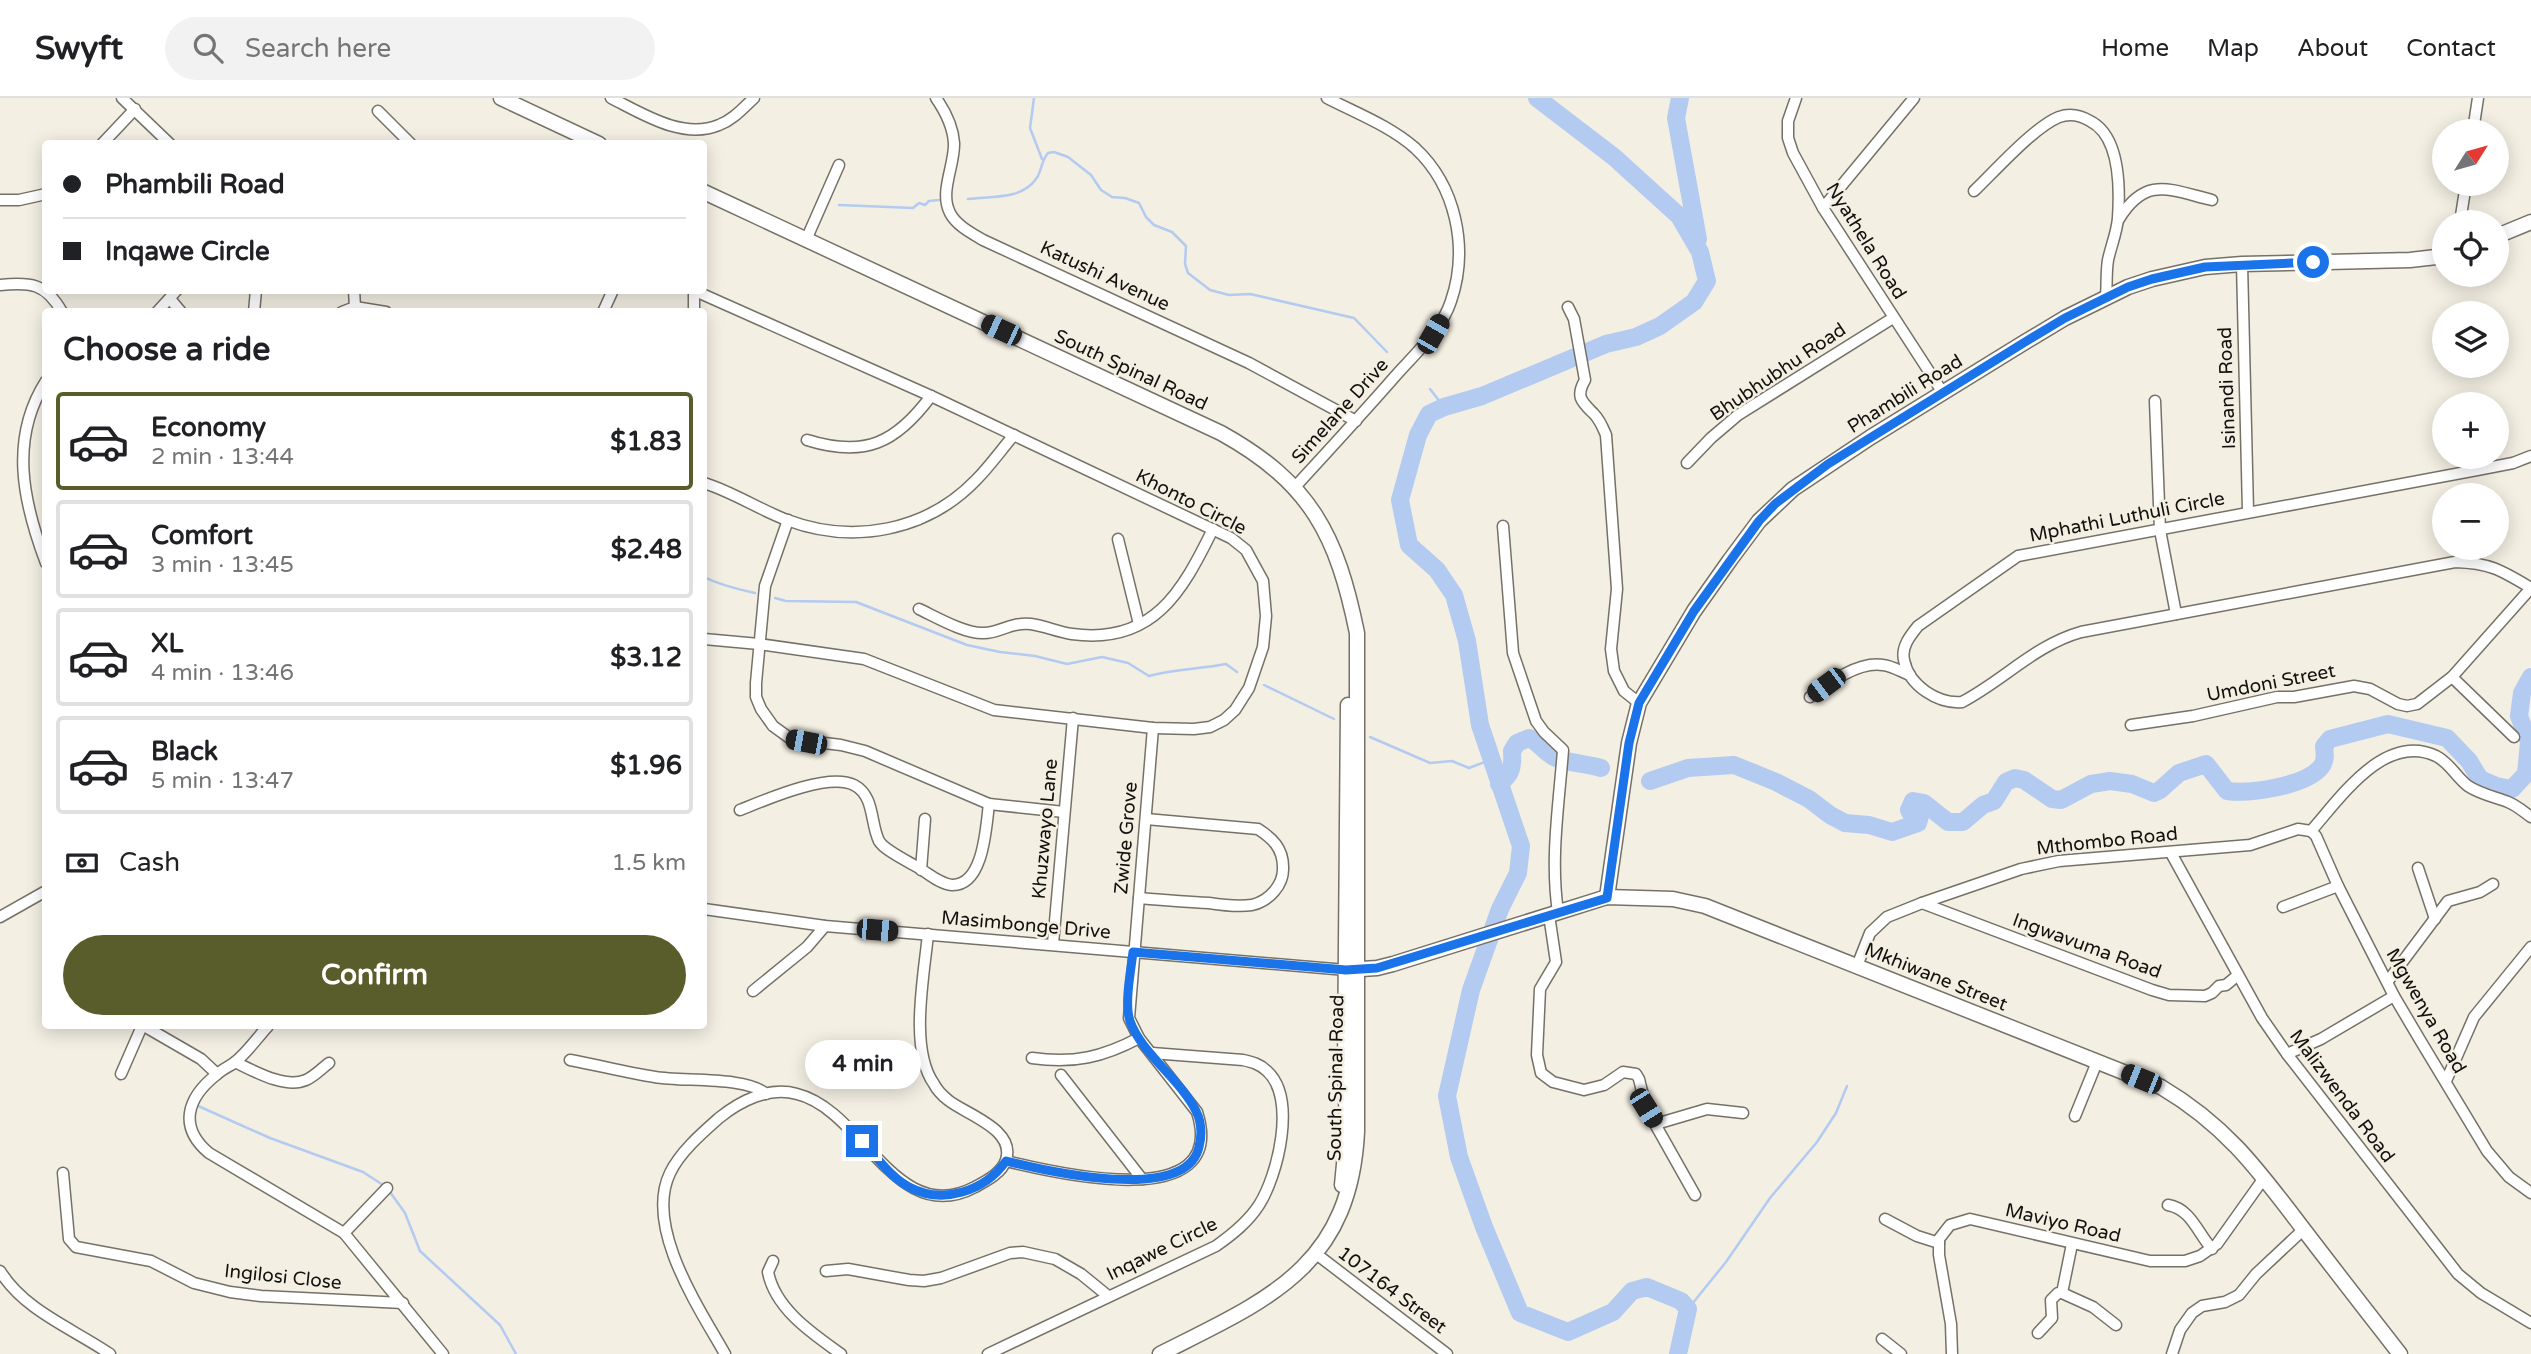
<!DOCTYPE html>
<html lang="en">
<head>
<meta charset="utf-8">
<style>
  body { margin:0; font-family:"Varela Round",sans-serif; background:#f2f2f2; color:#202124; height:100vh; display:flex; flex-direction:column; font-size:26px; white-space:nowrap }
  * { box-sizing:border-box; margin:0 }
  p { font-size:23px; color:#757577 }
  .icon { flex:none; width:38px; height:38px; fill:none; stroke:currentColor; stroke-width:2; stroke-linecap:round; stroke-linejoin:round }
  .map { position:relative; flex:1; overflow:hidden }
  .drawer { position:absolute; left:42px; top:210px; width:665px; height:721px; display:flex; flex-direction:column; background:#fff; border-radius:7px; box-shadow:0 4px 18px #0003 }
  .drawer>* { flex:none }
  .guide { position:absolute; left:42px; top:42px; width:665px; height:154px; border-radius:7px; box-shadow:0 4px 18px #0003; display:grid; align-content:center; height:154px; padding:0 21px; background:#fff }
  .needle { width:46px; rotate:53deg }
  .fabs { position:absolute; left:2432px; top:21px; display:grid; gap:14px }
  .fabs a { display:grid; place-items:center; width:77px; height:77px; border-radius:50%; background:#fff; box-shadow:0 4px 18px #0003; font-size:35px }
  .end { position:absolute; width:32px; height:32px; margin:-16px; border:9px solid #1a73e8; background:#fff; box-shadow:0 0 0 4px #fff }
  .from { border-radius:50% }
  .bubble { position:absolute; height:49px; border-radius:24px; background:#fff; box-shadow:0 4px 18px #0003; font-size:23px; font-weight:700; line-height:49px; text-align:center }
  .car { position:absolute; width:21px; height:42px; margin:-21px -10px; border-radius:9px; box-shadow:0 0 5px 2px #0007; background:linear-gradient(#222 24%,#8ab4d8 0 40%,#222 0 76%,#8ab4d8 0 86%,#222 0) }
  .guide b { display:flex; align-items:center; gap:24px; height:66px; font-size:26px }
  .guide b+b { border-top:2px solid #e0e0e0 }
  .guide i { width:18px; height:18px; background:#202124 }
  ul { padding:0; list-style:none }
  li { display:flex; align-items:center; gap:21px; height:98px; margin:0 14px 10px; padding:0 7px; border:4px solid #e0e0e0; border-radius:7px }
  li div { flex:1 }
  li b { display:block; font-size:26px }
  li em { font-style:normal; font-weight:700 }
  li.current { border-color:#595d2b }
  li>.icon { width:63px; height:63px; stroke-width:1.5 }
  h2 { padding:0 21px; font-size:32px; line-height:84px }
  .pay { display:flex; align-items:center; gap:18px; height:77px; padding:0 21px; font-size:26px }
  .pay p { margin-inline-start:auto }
  .button { display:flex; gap:14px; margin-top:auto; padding:14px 21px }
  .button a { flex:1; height:80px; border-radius:42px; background:#595d2b; color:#fff; font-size:28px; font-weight:700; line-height:80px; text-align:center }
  header { display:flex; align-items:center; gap:42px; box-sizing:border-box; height:98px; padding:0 35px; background:#fff; border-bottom:2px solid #e0e0e0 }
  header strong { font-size:33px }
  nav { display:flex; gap:38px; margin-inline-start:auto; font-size:24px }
  .search { width:490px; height:63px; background:#f2f2f2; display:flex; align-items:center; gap:18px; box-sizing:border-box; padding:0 24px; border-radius:38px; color:#757577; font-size:26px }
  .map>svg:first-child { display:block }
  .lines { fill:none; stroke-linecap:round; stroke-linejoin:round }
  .stream { stroke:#b3caf1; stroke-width:2.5 }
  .river { stroke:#b3caf1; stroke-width:18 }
  .street-casing { stroke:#767167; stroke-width:13 }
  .secondary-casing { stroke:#767167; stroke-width:17 }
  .street { stroke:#fff; stroke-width:10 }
  .secondary { stroke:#fff; stroke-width:14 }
  .route { stroke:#1a73e8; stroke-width:9 }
  .labels { text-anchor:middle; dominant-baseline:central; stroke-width:5; stroke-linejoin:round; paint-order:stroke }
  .street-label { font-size:19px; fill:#12110d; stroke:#f4efe3 }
</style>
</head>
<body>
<header>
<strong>Swyft</strong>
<div class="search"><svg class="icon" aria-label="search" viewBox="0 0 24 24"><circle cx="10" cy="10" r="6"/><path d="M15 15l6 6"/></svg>Search here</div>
<nav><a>Home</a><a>Map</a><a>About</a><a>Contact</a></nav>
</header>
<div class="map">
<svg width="2531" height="1256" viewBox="0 0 2531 1256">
  <rect width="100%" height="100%" fill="#f4efe3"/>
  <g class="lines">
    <g class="stream">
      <path d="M1034,0l-4,30 12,31"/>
      <path d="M968,101c24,-3 53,1 68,-20 6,-8 5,-18 12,-26l6,-1 14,5 23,18 10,15 11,7 13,1 14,5 7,14 8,8 18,7 14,14 -1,18 3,9 22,17 19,5 21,-1 104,24 33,34"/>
      <path d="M839,107l74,3 6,-5 6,2 4,-4 10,-1"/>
      <path d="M1430,291l14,18"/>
      <path d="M704,479c16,8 32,12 51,16"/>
      <path d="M775,500l11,3 70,1 111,43 33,7 35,4 32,8 35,-7 26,6 21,13c26,-7 51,-7 77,-12l11,8"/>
      <path d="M1264,587l70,34"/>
      <path d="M1370,639l60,26 22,-2 17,7 21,-8"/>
      <path d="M196,1007l74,33 93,34 23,15"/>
      <path d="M390,1094l15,21 15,38 80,74 16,29"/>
      <path d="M1688,1211l38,-47 44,-64 47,-56 19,-29 11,-27"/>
    </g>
    <g class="river">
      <path d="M1537,0l77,59 65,59 21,36 7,29 -13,21 -34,24 -24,11 -30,7 -124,52 -38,11 -15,7 -11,21 -18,65 9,45 28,25 17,25 13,46 13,84 41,121 -3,27 -18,36 -29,81 -24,106 12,61 25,70 36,86 48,19 45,-20 19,-21 15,-4 34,14 7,8 -10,45"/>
      <path d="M1680,0l-4,20 22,121"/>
      <path d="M1650,683l38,-13 46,-3 42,17 33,17 21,16 15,8 24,2 23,7 26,-9 2,-7 -9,-2 -2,-4 4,-9 11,2 24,19h15l20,-17 11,-4 12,-19 9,-4 9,2 28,19 9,1 30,-16 19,-3 22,3 22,9 6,-3 19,-17 27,-9 21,27c23,3 79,-5 94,-24 5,-6 4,-14 3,-21l6,-7 58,-15 59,14 22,23 11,18 16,7 16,3 14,-15 3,-32 -10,-26 3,-23 9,-16"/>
      <path d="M1499,686c13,-10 14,-17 13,-33l5,-8 12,-5c11,5 17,16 27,20 14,5 31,6 45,10"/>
    </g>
    <g class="street-casing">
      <g id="street">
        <path d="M122,0l48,46"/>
        <path d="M611,0c32,16 72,42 108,27 14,-5 24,-17 35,-27"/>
        <path d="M936,0c9,13 17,29 18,45 1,22 -15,49 -4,70 6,12 21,20 33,27l266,123 107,58"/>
        <path d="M1796,0l-8,23v17l5,15 30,55 120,185"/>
        <path d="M378,13l33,33"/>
        <path d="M2473,33l5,-33"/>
        <path d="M102,46l33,-35"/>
        <path d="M1974,93c21,-20 60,-64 85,-74 11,-4 21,-2 31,4 30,15 30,67 28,97 -1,14 -7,28 -10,42 -2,12 -1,25 -2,37"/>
        <path d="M0,102h19l27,-6"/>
        <path d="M1823,110l91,-110"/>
        <path d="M2119,121c27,-44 51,-29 93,-19"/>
        <path d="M2460,124l6,-38"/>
        <path d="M806,142l33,-75"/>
        <path d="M2242,166l6,247"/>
        <path d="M0,187c30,-3 46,-2 62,27"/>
        <path d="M354,192l1,17"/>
        <path d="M693,192l238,106 300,142 15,12 17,31 3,35 -3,31 -14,41 -14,22 -11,10 -14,7 -16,2 -41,-1 -159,-18 -130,-51 -105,-15 -55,-5"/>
        <path d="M171,202l10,12"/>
        <path d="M1568,209l6,12 11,61c-10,17 -3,22 9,34 6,6 9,14 12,21l11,154 -6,60 3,22 10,20 15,12"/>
        <path d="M157,214l20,-22"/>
        <path d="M254,214l2,-22"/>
        <path d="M342,214l13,-5 31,5"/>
        <path d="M603,214l10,-22"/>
        <path d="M694,214v-21"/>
        <path d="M46,283c-37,58 -23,121 0,182"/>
        <path d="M2155,303l5,129 16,84"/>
        <path d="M807,342c58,18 89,3 124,-44"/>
        <path d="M1687,365l24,-25 27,-23 155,-97"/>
        <path d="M704,385c29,9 54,26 83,37 66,25 140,11 189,-40 14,-14 25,-30 38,-45"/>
        <path d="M1294,390c35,-38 70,-76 104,-115 19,-21 44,-44 53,-72 18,-53 5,-115 -36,-153 -25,-22 -59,-35 -88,-50"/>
        <path d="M788,422l-23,66 -9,97v14l5,12 12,17 18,13 50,6 24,6 124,53 75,8"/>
        <path d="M1503,428l10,127 23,68 8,11 19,18c-4,54 -13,108 -5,162"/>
        <path d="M1118,441l21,85"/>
        <path d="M2531,490c-30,-18 -41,-25 -76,-26l-374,70c-46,13 -77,48 -119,70 -24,2 -53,-16 -58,-42 -3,-13 6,-24 14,-34l100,-70 459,-86 36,-7 18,-7"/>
        <path d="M919,511c17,8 46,25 65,24 16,0 26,-11 47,-9 14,2 27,8 41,10 81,11 110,-42 141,-105"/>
        <path d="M2452,579l62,60"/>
        <path d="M1810,599c19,-14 48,-36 73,-32 9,1 19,7 27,10"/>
        <path d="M2131,627l62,-9 84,-19h17l60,-11 16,3 28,15 9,2 10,-2 35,-27 79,-89"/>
        <path d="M740,712c25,-10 88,-38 114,-25 21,11 16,38 25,56 5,9 30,21 40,27 10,6 21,16 33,17 32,1 34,-59 37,-81"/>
        <path d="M2311,733l5,5 22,50 56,110 26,44 67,111 22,26 22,16"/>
        <path d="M2311,733c30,-34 74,-99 125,-75 14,7 20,21 32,30 12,8 27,11 40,16 8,3 16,10 23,15"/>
        <path d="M2171,755l91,165 25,36 171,220 23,19 50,30"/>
        <path d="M2418,770l17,51"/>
        <path d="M921,772l4,-51"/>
        <path d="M1139,800c23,2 46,4 70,5 13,2 29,4 43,2 17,-4 32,-20 31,-38 0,-19 -11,-29 -25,-38l-112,-10"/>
        <path d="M1922,805l230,87 17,5 36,1 7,-3 7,-7 7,-1 12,-10"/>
        <path d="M2283,809l55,-21"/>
        <path d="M704,811l121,17 521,44"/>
        <path d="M1549,817l7,47 -16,27 -3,66 4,18 12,9 31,8 20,-5 19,-13 13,2 3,5 7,29 49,87"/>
        <path d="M0,819l46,-26"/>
        <path d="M1053,846l20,-226"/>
        <path d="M1857,868l13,-33 17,-16 35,-14 99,-34 38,-8 191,-16 48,-16 13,2"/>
        <path d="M2388,883l60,-80 32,-9 13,-8"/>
        <path d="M753,893l54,-44 18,-21"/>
        <path d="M144,928l57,33 16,15"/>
        <path d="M268,928c-11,12 -21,27 -34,37 -6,4 -13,7 -18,12 -29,23 -38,52 -7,78l135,80 99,121"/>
        <path d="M2287,956l34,-15 73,-43"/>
        <path d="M1032,960c42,6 71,-1 107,-20"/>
        <path d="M570,962c28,5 57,13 85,17 28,5 91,-1 111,17"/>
        <path d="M235,964c19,9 50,27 71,18 9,-4 16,-12 23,-17"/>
        <path d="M121,976l21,-48"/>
        <path d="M1061,977l81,104"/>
        <path d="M2446,983l28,-64 57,-70"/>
        <path d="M2075,1018l22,-54"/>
        <path d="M1656,1026l51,-15 36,4"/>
        <path d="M1006,1063c49,12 224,54 191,-49l-58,-74 -10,-20 24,-290"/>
        <path d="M63,1075l6,66 7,8 75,14 43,22 36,9 31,4 142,7"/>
        <path d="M2168,1107c23,4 29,27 44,44"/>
        <path d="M1885,1121l32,17 22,7"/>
        <path d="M344,1135l43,-45"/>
        <path d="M1315,1155l132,101"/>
        <path d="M773,1163l-5,11c7,37 45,62 73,82"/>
        <path d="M0,1173c25,40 72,57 110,83"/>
        <path d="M826,1173l22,-2 61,11 15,1 17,-3 69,-25 13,-1 32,7 26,15 27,22"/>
        <path d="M2062,1195l31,14 23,18"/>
        <path d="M2038,1235l14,-15 -1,-18 7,-7h4l10,-49"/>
        <path d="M1882,1241l19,15"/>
        <path d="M725,1256c-26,-46 -81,-127 -55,-181 10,-21 32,-40 49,-55 21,-17 50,-32 78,-24 66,16 99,135 178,93 11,-6 27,-14 31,-27 10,-31 -41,-46 -58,-60 -5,-4 -11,-10 -14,-16 -25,-35 -10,-108 -6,-150"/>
        <path d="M988,1256l228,-108c17,-12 32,-24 43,-41 19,-30 38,-107 8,-134 -7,-7 -15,-9 -24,-11l-91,-7"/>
        <path d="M1952,1256l-1,-30 -12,-69v-16l11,-14 20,-6 180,42h35l15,-5 17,-12 47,-66"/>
        <path d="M2172,1256l8,-24 12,-17 10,-7 23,-4 14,-7 17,-21 48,-45"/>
      </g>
    </g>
    <g class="secondary-casing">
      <g id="secondary">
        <path d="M501,0l98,46"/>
        <path d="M704,94l517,241c90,50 116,102 136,200v499c-7,136 -90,168 -197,222"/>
        <path d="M2497,138l34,-14"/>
        <path d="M1607,799l22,-154 10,-40 55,-92 36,-51 29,-39 34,-32 78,-52 154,-95 40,-24 63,-31 24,-8 53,-12 37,-3 168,-4 35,-4"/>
        <path d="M1346,872l31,-2 16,-4 214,-67 66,2 32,7 456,181c66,39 98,84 143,143 32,42 64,83 96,124"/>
        <path d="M1342,1087l5,-52 -2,-67 3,-361"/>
      </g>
    </g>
    <use href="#street" class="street"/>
    <use href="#secondary" class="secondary"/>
  </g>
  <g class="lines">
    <path class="route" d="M862,1043c15,16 28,36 47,46 34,18 76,4 97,-26 40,10 180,43 193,-14 3,-12 3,-24 -3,-36 -15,-31 -55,-58 -66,-90 -6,-17 1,-51 3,-69l213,18 31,-2 230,-70 22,-155 10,-40 55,-92 65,-90 16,-17 53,-40 197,-122 40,-24 63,-31 24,-8 53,-12 108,-5"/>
  </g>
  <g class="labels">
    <g class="street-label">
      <text transform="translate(1866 143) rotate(58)">Nyathela Road</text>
      <text transform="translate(1105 178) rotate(25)">Katushi Avenue</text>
      <text transform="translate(1131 272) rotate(25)">South Spinal Road</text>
      <text transform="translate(1778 274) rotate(-34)">Bhubhubhu Road</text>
      <text transform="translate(2227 290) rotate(-92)">Isinandi Road</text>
      <text transform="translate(1905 296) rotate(-32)">Phambili Road</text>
      <text transform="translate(1340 313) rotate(-48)">Simelane Drive</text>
      <text transform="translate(1191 404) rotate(27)">Khonto Circle</text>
      <text transform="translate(2127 419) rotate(-11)">Mphathi Luthuli Circle</text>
      <text transform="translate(2271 585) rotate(-11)">Umdoni Street</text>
      <text transform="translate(1045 731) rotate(-85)">Khuzwayo Lane</text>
      <text transform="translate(1126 740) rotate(-85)">Zwide Grove</text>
      <text transform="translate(2107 743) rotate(-6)">Mthombo Road</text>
      <text transform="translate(1026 827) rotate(5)">Masimbonge Drive</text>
      <text transform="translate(2087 848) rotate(20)">Ingwavuma Road</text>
      <text transform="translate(1936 879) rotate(22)">Mkhiwane Street</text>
      <text transform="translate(2426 913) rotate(60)">Mgwenya Road</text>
      <text transform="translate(1336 980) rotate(-89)">South Spinal Road</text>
      <text transform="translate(2342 998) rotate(53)">Malizwenda Road</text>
      <text transform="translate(2063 1125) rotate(13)">Maviyo Road</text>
      <text transform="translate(1162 1151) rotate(-26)">Inqawe Circle</text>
      <text transform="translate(283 1179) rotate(6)">Ingilosi Close</text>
      <text transform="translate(1392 1192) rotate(37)">107164 Street</text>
    </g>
  </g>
</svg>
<div class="fabs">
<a><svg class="needle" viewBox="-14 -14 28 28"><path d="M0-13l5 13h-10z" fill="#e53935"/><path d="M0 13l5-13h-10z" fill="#757577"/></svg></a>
<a><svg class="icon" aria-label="locate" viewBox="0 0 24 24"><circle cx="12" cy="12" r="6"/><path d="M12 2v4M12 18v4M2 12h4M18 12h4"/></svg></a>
<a><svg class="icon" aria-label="layers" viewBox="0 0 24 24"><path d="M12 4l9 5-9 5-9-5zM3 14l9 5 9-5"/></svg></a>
<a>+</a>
<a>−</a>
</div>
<i class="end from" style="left:2313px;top:164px"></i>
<i class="end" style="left:862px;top:1043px"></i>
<div class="bubble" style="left:805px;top:942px;width:116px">4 min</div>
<i class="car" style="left:1001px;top:232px;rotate:295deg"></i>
<i class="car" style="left:1433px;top:236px;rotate:30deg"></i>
<i class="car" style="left:1826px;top:587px;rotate:233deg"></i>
<i class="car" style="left:806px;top:644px;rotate:281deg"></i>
<i class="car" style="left:877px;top:832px;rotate:95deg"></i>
<i class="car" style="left:2141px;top:981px;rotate:292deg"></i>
<i class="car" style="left:1646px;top:1010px;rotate:148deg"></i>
<div class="guide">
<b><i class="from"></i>Phambili Road</b>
<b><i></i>Inqawe Circle</b>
</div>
<section class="drawer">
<h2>Choose a ride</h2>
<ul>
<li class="current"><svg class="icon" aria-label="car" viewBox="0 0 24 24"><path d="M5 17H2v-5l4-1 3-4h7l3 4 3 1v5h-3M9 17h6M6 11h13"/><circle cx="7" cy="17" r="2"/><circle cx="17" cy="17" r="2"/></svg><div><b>Economy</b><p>2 min · 13:44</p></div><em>$1.83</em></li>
<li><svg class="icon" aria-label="car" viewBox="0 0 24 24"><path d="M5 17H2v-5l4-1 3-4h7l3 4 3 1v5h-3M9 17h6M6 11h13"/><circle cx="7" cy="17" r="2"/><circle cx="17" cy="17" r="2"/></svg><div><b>Comfort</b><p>3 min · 13:45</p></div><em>$2.48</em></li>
<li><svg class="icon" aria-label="car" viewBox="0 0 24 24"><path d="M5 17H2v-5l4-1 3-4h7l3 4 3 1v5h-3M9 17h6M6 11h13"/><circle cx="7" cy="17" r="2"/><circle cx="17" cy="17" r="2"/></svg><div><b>XL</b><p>4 min · 13:46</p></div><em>$3.12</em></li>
<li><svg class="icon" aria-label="car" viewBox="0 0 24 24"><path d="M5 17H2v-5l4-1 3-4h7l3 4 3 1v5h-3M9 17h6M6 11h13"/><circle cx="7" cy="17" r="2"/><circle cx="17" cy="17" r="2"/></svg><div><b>Black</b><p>5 min · 13:47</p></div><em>$1.96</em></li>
</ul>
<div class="pay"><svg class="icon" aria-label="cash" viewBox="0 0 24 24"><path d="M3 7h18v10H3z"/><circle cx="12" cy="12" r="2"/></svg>Cash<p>1.5 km</p></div>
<div class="button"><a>Confirm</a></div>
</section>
</div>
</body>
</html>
